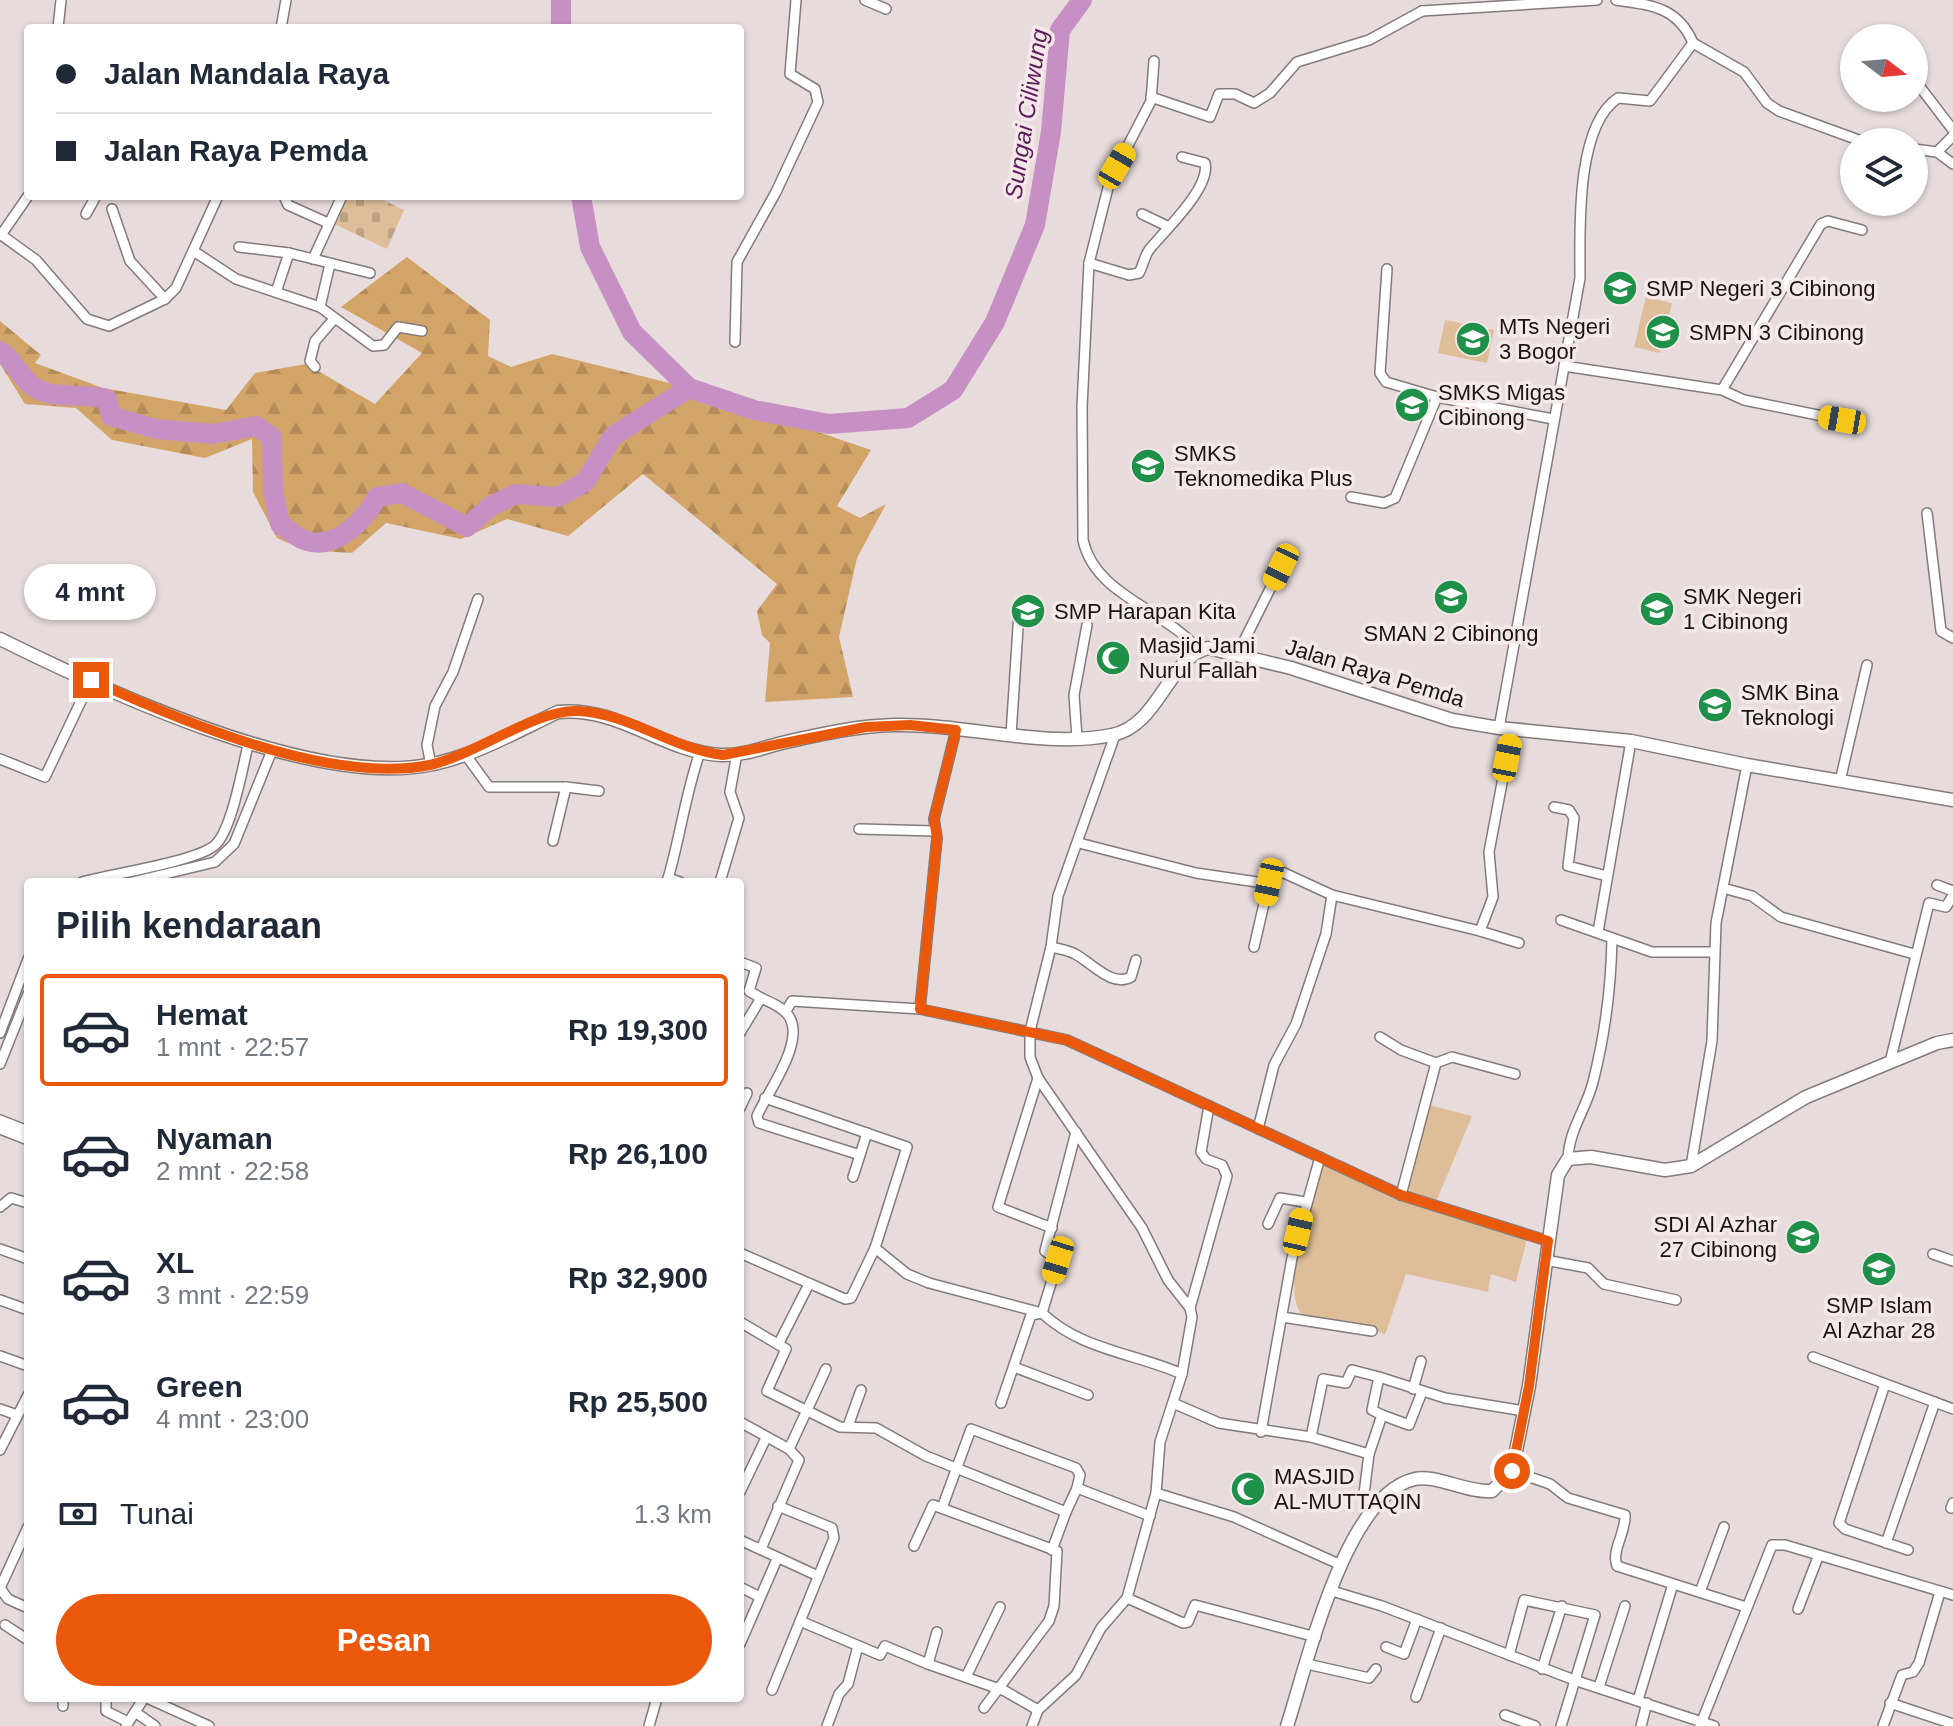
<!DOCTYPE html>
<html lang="id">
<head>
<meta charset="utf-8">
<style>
  body { margin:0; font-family:Helvetica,sans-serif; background:#f2f2f3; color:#1f2937; height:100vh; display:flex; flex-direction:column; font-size:30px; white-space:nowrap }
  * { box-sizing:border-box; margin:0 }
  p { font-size:26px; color:#747a83 }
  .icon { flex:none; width:44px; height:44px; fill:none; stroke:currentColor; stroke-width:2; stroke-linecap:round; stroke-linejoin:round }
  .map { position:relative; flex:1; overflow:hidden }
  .side { position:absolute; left:24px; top:878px; width:720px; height:824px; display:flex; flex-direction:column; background:#fff; border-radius:8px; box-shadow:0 2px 6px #0004 }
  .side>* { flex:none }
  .banner { position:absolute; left:24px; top:24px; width:720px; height:176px; border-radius:8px; box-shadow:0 2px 6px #0004; display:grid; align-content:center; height:176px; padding:0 32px; background:#fff }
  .needle { width:52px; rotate:106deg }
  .fabs { position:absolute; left:1840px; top:24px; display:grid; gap:16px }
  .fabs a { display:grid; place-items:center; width:88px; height:88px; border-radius:50%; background:#fff; box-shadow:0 2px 6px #0004; font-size:40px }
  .end { position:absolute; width:36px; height:36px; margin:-18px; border:10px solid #ea580c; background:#fff; box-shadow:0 0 0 4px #fff }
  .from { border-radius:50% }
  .bubble { position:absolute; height:56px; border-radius:28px; background:#fff; box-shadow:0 2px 6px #0004; font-size:26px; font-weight:800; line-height:56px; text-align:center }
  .car { position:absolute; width:24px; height:48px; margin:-24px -12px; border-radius:10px; box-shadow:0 0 6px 2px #0007; background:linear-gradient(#f5c518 24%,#345 0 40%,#f5c518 0 76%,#345 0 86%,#f5c518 0) }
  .banner b { display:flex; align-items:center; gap:28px; height:76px; font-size:30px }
  .banner b+b { border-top:2px solid #e0e1e3 }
  .banner i { width:20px; height:20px; background:#1f2937 }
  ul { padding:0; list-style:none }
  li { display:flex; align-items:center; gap:24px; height:112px; margin:0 16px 12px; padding:0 16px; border:4px solid transparent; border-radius:8px }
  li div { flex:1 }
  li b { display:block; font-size:30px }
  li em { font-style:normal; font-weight:800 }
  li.current { border-color:#ea580c }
  li>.icon { width:72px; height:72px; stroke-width:1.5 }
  h2 { padding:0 32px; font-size:36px; line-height:96px }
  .pay { display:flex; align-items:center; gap:20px; height:88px; padding:0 32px; font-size:30px }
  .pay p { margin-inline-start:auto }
  .primary-button { display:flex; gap:16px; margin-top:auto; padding:16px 32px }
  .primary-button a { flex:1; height:92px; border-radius:48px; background:#ea580c; color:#fff; font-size:32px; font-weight:800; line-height:92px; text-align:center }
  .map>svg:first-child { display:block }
  .green { fill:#ddbe98 }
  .forest { fill:url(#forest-firs) }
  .cemetery { fill:url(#cemetery-stones) }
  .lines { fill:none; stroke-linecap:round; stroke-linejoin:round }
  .river { stroke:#c790c4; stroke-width:20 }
  .street-casing { stroke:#847a7a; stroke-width:12 }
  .secondary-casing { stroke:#847a7a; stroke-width:15 }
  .street { stroke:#fff; stroke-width:9 }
  .secondary { stroke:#fff; stroke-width:12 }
  .route { stroke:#ea580c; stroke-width:10 }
  .labels { text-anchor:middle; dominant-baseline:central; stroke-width:7; stroke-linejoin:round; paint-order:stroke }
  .poi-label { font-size:22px; fill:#191515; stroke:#f4e9e8; text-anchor:start }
  .street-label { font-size:22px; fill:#191515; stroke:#f4e9e8 }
  .water-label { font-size:24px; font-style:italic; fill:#5d1d5d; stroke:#f4e9e8 }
</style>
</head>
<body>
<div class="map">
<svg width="1953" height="1726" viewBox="0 0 1953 1726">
  <defs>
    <pattern id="forest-firs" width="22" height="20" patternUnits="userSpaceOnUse" patternTransform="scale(2)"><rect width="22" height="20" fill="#d3a468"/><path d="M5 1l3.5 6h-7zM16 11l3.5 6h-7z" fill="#b58c59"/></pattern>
    <pattern id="cemetery-stones" width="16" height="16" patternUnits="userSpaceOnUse" patternTransform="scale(2)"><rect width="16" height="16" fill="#ddbe98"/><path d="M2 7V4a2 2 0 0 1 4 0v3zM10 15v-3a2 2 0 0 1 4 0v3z" fill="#bda282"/></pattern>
  </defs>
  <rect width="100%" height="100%" fill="#e7dcdb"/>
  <g class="green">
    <path d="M1646,297l26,6 -12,50 -26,-6z"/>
    <path d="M1445,320l49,10 -7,33 -49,-10z"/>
    <path d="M1429,1105l43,11 -36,86 -32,-9z"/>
    <path d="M1322,1163l78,37 127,39 -11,43 -25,-8 -3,18 -82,-18 -21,61 -17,-9 -63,-9c-29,-21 8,-124 17,-154z"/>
  </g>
  <path class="forest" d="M407,257l83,63 -2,36 23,11 41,-13 138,34 181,62 -34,56 23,12 26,-14 -29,54 -18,79 14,60 -88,5 5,-59 -8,-8 -5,-24 20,-27 -134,-110 -75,62 -61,-17 -46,20 -75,-16 -34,30 -48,-3 -27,-12 -24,-46 -1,-53 -47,19 -93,-18 -36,-32 -51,-4 -25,-40v-43l41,34 -6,8 68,25 123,22 29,-37 51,-9 69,40 47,-51 -81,-46z"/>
  <path class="cemetery" d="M337,196h47l-1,4 21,10 -17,39 -61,-29z"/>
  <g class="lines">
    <g class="river">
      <path d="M561,28v-28"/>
      <path d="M581,196l9,51 42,85 57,56 65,22 75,14 79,-6 45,-28 42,-68 40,-97 16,-93 9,-102 22,-30"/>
      <path d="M0,351c13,8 19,24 31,34 19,16 52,7 76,14l4,17 45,13 57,5 43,-8 16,11 1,54 7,33c8,5 18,15 27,17 30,9 58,-22 70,-44l25,-4 65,34 24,-21 25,-12 42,3 27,-15 28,-46 76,-48"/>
    </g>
    <g class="street-casing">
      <g id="street">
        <path d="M865,0l21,9"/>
        <path d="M1616,0c35,5 62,7 77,43"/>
        <path d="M1422,11l175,-11"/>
        <path d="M58,28l3,-28"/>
        <path d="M281,28l5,-28"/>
        <path d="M1693,43l51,29 23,31 12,8 85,31"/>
        <path d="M1154,61l-3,40 -41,79 -21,83 -7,144 1,133c12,56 83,69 116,111"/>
        <path d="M1917,83l36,47"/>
        <path d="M1151,97l59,20 9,-23h16l19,9 16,-10 27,-31 72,-22 53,-29"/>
        <path d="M1914,149l23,3 16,12"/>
        <path d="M1937,152l16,-16"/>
        <path d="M284,196l4,9 40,18"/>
        <path d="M112,209l18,52 35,38"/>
        <path d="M86,214l10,-18"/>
        <path d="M1142,214l27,13"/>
        <path d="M0,234l36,26 51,59 22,7 56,-27 11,-11 42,-92"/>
        <path d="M1,235l27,-39"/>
        <path d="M239,247l50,6 81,20"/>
        <path d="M195,252l41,27 84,28 53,39 11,-1 14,-18 24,4"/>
        <path d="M313,259l29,-63"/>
        <path d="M1089,263l40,12 10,-2c4,-7 5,-16 10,-23 15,-19 62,-62 56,-87l-23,-6"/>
        <path d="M1387,269l-7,104 6,9 51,15 116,22"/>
        <path d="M276,292l13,-39"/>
        <path d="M320,307l10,-43"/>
        <path d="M735,342l2,-80 39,-70 42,-90 -3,-13 -25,-15 6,-74"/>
        <path d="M1564,366l158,24 22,10 98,20"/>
        <path d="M315,367l-5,-6 5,-20 19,-22"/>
        <path d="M1722,390l99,-166 7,-3 34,9"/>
        <path d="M1351,497l33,6 11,-5 42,-101"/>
        <path d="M1927,513l14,118 12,7"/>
        <path d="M1238,653l43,-86"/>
        <path d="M1499,728l81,-450c0,-45 -5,-152 38,-180l32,3 43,-58"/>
        <path d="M1011,735l8,-123"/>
        <path d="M1077,738l-3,-43 13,-70"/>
        <path d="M465,754l24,33h77l33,4"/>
        <path d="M0,759l45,18 46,-97"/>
        <path d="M431,765l-4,-20 8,-39 18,-34 25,-73"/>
        <path d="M1840,781l27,-116"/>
        <path d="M1554,807l15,3 5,8 -6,48 39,10"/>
        <path d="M859,829l76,2"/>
        <path d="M553,841l13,-54"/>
        <path d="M1079,843l117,30 61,9h12l13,-10 50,23 148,36 13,-34 -4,-45 23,-122"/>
        <path d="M668,878l12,4"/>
        <path d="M82,882c30,-8 111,-20 132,-36 18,-14 29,-82 35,-105"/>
        <path d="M132,882l83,-20 19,-18 39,-96"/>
        <path d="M667,882c13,-43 18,-87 33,-130"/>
        <path d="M720,882l19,-64 -9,-26 7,-39"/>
        <path d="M1937,885l16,6"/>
        <path d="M1723,888l29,8 29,21 133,37"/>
        <path d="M1561,920l91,32h62"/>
        <path d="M1480,931l39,12"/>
        <path d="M1598,932l33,-191"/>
        <path d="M1051,947c8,2 17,3 24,7 16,8 37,34 56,23l5,-17"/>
        <path d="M1254,947l15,-65"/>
        <path d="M740,962l16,6 -7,23 12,7"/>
        <path d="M920,1009l17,-171 -3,-19 22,-89"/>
        <path d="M786,1011l6,-10 128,8 147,31 334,155 147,46"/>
        <path d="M0,1033l28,-74"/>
        <path d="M740,1033l21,-35c9,4 21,9 27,17 19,25 -20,76 -31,101l2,7 98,31"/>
        <path d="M1380,1037l21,13 35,13 16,-6 63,17"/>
        <path d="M1890,1062l39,-159 17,4 7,-12"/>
        <path d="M0,1064l28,-70"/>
        <path d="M1038,1078l-40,129 54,21"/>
        <path d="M740,1108l7,-15"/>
        <path d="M0,1120l28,11"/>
        <path d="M0,1129l28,11"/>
        <path d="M1258,1129l16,-64 22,-41 30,-90 6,-39"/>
        <path d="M1568,1159c1,-30 18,-49 25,-77 12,-47 18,-94 19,-143"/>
        <path d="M1691,1166l21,-125 4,-118 31,-158"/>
        <path d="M853,1177l14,-44"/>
        <path d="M1401,1195l35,-132"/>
        <path d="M0,1207l11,-9 17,5"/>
        <path d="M1268,1224l12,-26 25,4"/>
        <path d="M875,1248l32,26 22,9 113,30c39,37 92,40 140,61"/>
        <path d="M0,1249l28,10"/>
        <path d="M740,1253l105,46 6,-1 24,-50 32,-101 -142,-49"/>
        <path d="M1933,1254l20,7"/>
        <path d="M1545,1260l43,8 16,16 72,16"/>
        <path d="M0,1300l28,10"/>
        <path d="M1190,1308l37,-132 -5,-11 -16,-6 -5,-7 8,-46"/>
        <path d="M1282,1317l90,14"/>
        <path d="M740,1322l46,27 -19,42 73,36 36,1 50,28 140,56 11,-24 73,28"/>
        <path d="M779,1343l30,-59"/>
        <path d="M0,1356l28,10"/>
        <path d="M1813,1357l140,52"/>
        <path d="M1014,1367l74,28"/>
        <path d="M1379,1377l-27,-7 -6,13 -23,-4 -12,58 58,17 13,-39 -10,-5 7,-33 66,21 79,13"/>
        <path d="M1885,1384l-46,139 6,6 63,21"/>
        <path d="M1413,1389l8,-28"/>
        <path d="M1001,1403l30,-88 11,-2 16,-53 -13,-9 31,-119"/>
        <path d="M1173,1403l46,20 92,14"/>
        <path d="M0,1409l17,6"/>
        <path d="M1382,1415l27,10 13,-33"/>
        <path d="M740,1422l49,27 10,11 -38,89"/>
        <path d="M848,1426l13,-36"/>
        <path d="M1261,1432l31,-174 28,-101"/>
        <path d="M789,1449l37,-80"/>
        <path d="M0,1450l28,-55"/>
        <path d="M1369,1454l-5,40 6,16"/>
        <path d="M1512,1471l38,13 18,14 57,17c1,18 -14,35 -8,51l129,41"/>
        <path d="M740,1492l26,-54"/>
        <path d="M1156,1493l78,24 107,48"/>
        <path d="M942,1508l29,-79 105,39 4,7 -3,13"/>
        <path d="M1951,1508l2,-5"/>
        <path d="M28,1527l-28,61 8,11 20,9"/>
        <path d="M740,1540l78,36"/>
        <path d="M1886,1543l49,-141"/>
        <path d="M914,1546l19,-41 124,46 -3,55 -5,15 -65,87"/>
        <path d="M1052,1550l14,-38"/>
        <path d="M740,1587l20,10"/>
        <path d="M1332,1591l50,15 195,75 137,45"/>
        <path d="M1700,1592l24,-65"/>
        <path d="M1127,1598l56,25 5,-1 7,-17 121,32"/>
        <path d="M1798,1609l20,-52"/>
        <path d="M800,1621l80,34 5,-9 43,18"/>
        <path d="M5,1625l23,15"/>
        <path d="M937,1632l-9,32 77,27 33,19"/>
        <path d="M740,1644l37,-85"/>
        <path d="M1386,1647l18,7 13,-35"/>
        <path d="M1509,1655l15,-55 71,15 -34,111"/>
        <path d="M1307,1664l62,14 7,-9"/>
        <path d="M1542,1669l20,-63"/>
        <path d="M966,1677l34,-70"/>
        <path d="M1599,1687l26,-81"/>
        <path d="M772,1690l62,-152 -2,-10 -54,-22"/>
        <path d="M1416,1697l25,-69"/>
        <path d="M63,1698v8"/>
        <path d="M106,1698v13l22,11"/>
        <path d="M147,1698l62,28"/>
        <path d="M1638,1700l35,-116"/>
        <path d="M1890,1703l63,21"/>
        <path d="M135,1712l20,14"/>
        <path d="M1505,1715l30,11"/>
        <path d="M126,1726l18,-28"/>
        <path d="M649,1726l8,-28"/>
        <path d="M827,1726l12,-32 9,-10 10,-38"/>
        <path d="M1032,1726l6,-16 38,-35 25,-47 26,-30 29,-105 4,-51 22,-68 10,-57 -2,-9 -22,-28 -26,-52 -104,-150 -8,-21v-26l21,-84 7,-51 57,-161"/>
        <path d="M1641,1726l6,-23"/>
        <path d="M1700,1726l72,-181h13l168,50"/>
        <path d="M1883,1726l19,-51 11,-3 6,-9 21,-71"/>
      </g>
    </g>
    <g class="secondary-casing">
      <g id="secondary">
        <path d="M0,639c107,53 311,148 428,126 45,-8 89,-34 130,-53 61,-6 105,40 163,43 21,1 44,-8 65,-13 35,-8 71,-16 108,-17 68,-2 150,24 218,10 47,-9 56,-77 96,-87l83,20 161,52 47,8 132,13 116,24 206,35"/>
        <path d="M1287,1726c20,-61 58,-232 128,-247 20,-5 52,14 77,12l20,-20 17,-85 29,-211 10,-16 23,-2 74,13 26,-4 115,-69 131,-54 16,-3"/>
      </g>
    </g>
    <use href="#street" class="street"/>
    <use href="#secondary" class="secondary"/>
  </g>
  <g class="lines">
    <path class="route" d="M91,680c90,41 239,105 339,85 45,-10 106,-56 148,-54 51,2 94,38 145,44l143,-28 44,-2 46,5 -22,89 3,19 -17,171 147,31 334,155 147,46 -19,145 -17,85"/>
  </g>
  <defs>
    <g id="school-disc" transform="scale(1.8)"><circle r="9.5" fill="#1f9049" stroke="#f4e9e8"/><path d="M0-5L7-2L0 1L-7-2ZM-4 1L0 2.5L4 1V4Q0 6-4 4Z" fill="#fff"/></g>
    <g id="mosque-disc" transform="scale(1.8)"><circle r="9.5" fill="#1f9049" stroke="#f4e9e8"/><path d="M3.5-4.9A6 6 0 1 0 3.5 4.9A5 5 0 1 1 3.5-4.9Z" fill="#fff"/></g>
  </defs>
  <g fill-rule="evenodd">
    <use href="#school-disc" x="1620" y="288"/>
    <use href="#school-disc" x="1663" y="332"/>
    <use href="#school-disc" x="1473" y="339"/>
    <use href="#school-disc" x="1412" y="405"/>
    <use href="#school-disc" x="1148" y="466"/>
    <use href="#school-disc" x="1451" y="597"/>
    <use href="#school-disc" x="1657" y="609"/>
    <use href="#school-disc" x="1028" y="611"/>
    <use href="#mosque-disc" x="1113" y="658"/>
    <use href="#school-disc" x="1715" y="705"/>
    <use href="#school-disc" x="1803" y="1237"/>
    <use href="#school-disc" x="1879" y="1269"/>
    <use href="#mosque-disc" x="1248" y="1489"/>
  </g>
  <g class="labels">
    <g class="poi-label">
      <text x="1646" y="288">SMP Negeri 3 Cibinong</text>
      <text x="1499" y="326">MTs Negeri<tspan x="1499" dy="25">3 Bogor</tspan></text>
      <text x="1689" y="332">SMPN 3 Cibinong</text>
      <text x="1438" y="392">SMKS Migas<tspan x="1438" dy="25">Cibinong</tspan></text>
      <text x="1174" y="453">SMKS<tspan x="1174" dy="25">Teknomedika Plus</tspan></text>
      <text x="1683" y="596">SMK Negeri<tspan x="1683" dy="25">1 Cibinong</tspan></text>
      <text x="1054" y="611">SMP Harapan Kita</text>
      <text x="1451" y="633" text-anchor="middle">SMAN 2 Cibinong</text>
      <text x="1139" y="645">Masjid Jami<tspan x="1139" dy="25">Nurul Fallah</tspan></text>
      <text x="1741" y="692">SMK Bina<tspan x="1741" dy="25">Teknologi</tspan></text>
      <text x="1777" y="1224" text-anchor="end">SDI Al Azhar<tspan x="1777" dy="25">27 Cibinong</tspan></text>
      <text x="1879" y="1305" text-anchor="middle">SMP Islam<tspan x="1879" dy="25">Al Azhar 28</tspan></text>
      <text x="1274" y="1476">MASJID<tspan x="1274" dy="25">AL-MUTTAQIN</tspan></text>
    </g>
    <g class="street-label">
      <text transform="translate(1375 673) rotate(17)">Jalan Raya Pemda</text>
    </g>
    <g class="water-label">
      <text transform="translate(1026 114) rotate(-81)">Sungai Ciliwung</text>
    </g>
  </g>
</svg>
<div class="fabs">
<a><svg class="needle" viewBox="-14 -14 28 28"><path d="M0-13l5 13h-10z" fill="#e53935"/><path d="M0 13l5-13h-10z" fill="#747a83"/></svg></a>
<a><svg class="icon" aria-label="layers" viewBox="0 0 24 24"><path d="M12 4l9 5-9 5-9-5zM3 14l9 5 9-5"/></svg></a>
</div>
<i class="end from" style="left:1512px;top:1471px"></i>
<i class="end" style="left:91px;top:680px"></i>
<div class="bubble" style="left:24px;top:564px;width:132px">4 mnt</div>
<i class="car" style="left:1117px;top:166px;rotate:30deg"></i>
<i class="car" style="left:1842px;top:420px;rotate:280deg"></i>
<i class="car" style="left:1281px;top:567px;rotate:206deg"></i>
<i class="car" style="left:1507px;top:758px;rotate:11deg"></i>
<i class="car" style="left:1269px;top:882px;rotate:192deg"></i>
<i class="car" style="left:1298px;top:1232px;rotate:13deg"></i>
<i class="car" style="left:1058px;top:1260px;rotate:197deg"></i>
<div class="banner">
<b><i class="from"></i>Jalan Mandala Raya</b>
<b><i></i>Jalan Raya Pemda</b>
</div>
<section class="side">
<h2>Pilih kendaraan</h2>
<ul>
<li class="current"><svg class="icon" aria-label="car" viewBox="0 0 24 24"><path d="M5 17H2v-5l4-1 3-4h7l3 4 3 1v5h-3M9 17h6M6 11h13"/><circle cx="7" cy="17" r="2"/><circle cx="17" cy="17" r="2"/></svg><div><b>Hemat</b><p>1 mnt · 22:57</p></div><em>Rp 19,300</em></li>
<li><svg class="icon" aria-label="car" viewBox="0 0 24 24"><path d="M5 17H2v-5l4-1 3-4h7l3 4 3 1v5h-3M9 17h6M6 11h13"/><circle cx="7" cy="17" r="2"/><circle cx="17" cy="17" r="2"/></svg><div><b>Nyaman</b><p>2 mnt · 22:58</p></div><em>Rp 26,100</em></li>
<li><svg class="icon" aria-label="car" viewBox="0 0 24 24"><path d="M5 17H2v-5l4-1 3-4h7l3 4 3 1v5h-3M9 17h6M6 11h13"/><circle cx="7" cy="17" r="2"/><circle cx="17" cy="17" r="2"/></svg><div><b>XL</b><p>3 mnt · 22:59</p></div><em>Rp 32,900</em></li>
<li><svg class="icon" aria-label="car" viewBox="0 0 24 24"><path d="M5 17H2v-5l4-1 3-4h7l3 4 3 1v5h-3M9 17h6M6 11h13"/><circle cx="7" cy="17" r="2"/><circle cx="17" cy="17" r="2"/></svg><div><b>Green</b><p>4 mnt · 23:00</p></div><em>Rp 25,500</em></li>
</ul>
<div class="pay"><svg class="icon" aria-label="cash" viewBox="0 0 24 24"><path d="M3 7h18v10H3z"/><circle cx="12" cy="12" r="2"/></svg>Tunai<p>1.3 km</p></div>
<div class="primary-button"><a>Pesan</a></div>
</section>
</div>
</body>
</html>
